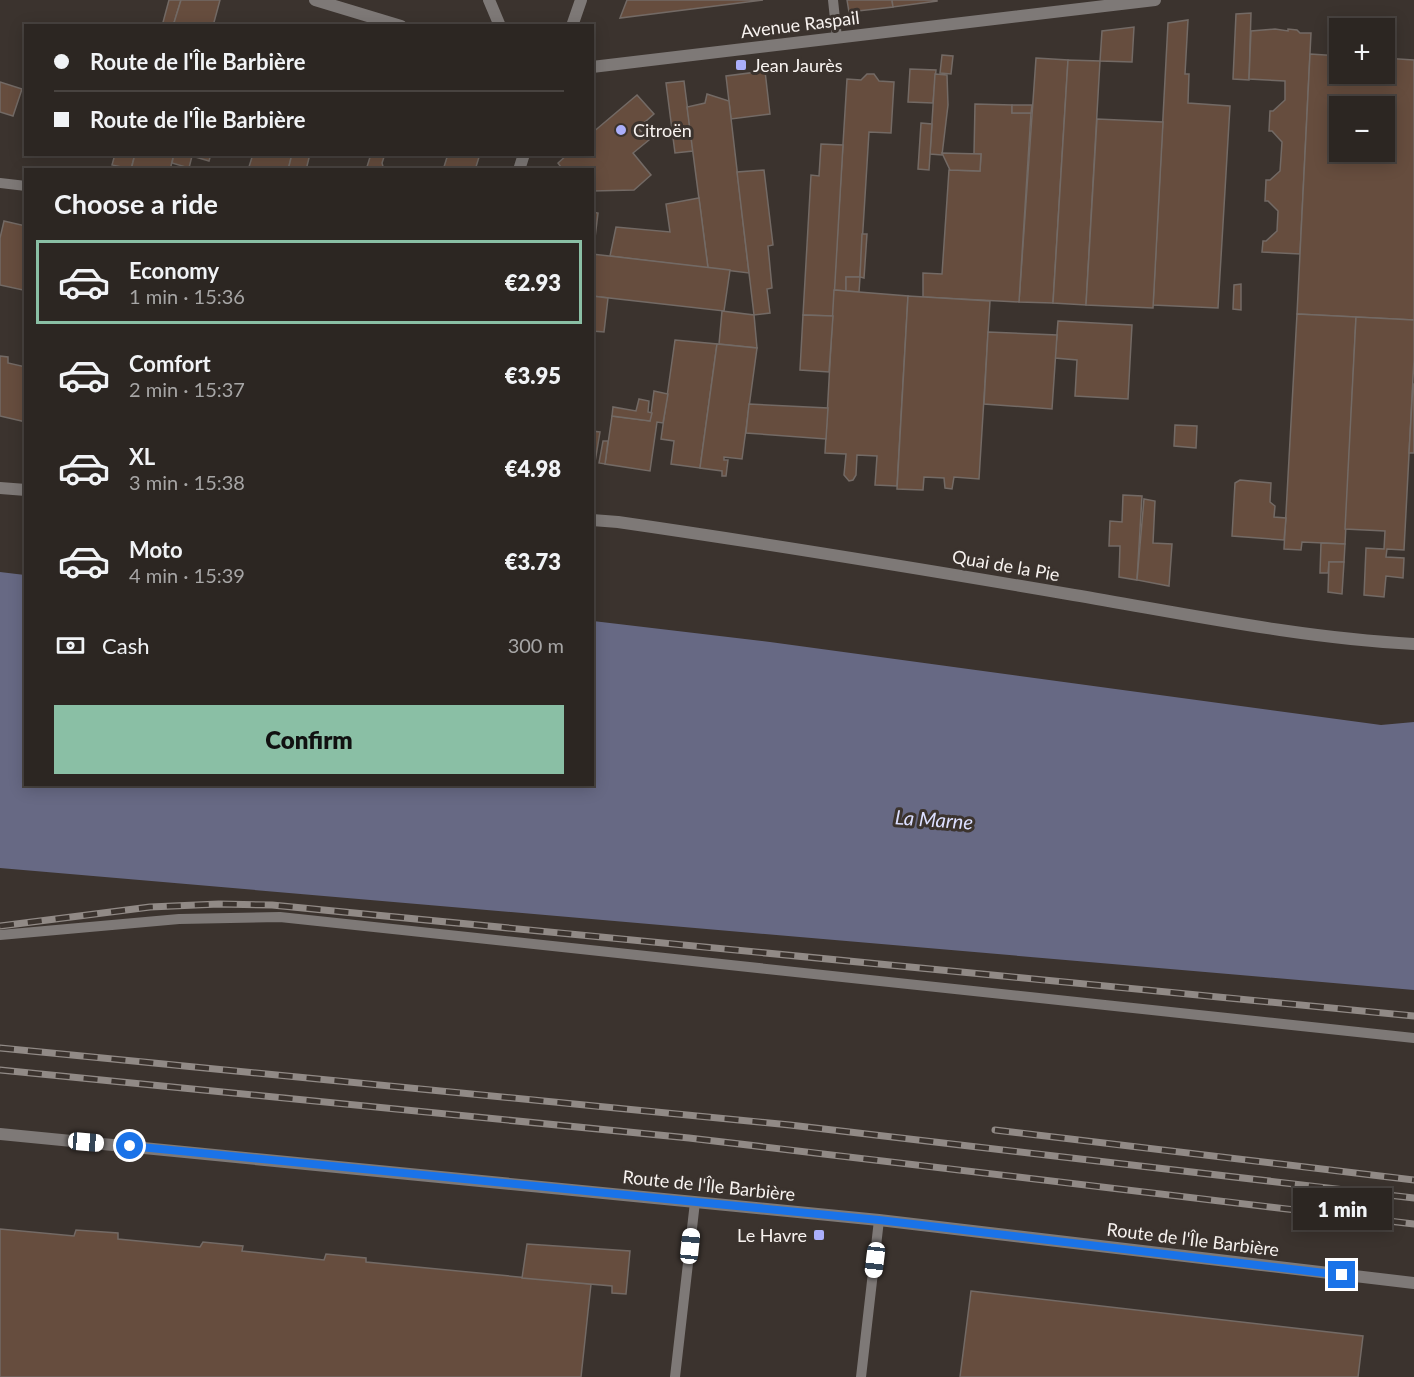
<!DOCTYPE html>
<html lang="en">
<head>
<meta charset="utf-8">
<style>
  body { margin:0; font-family:Lato,sans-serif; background:#38322f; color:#f1f3f6; height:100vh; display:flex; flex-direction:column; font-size:22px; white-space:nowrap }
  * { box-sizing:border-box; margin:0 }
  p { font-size:20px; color:#a6a5a5 }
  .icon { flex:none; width:33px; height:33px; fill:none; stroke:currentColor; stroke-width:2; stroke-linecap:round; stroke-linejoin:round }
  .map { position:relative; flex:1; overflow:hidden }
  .panel { position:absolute; left:24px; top:168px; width:570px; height:618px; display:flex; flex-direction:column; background:#2c2622; border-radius:0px; box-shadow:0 3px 15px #0003,0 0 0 2px #484340 }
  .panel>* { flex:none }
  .top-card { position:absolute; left:24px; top:24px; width:570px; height:132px; border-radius:0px; box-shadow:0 3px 15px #0003,0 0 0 2px #484340; display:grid; align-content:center; height:132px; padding:0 30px; background:#2c2622 }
  .tools { position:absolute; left:1329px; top:18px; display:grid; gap:12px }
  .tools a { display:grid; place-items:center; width:66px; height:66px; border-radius:0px; background:#2c2622; box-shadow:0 3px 15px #0003,0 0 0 2px #484340; font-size:30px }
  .end { position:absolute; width:27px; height:27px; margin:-14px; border:8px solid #1a73e8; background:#fff; box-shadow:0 0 0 3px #fff }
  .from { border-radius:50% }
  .bubble { position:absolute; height:42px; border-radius:0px; background:#2c2622; box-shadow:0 3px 15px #0003,0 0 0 2px #484340; font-size:20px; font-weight:800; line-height:42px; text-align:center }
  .car { position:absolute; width:18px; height:36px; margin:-18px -9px; border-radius:8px; box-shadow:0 0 4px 2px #0007; background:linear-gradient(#fff 24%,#345 0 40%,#fff 0 76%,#345 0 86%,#fff 0) }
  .top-card b { display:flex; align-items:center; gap:21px; height:57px; font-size:22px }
  .top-card b+b { border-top:2px solid #484340 }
  .top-card i { width:15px; height:15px; background:#f1f3f6 }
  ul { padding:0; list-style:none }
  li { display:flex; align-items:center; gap:18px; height:84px; margin:0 12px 9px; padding:0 18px; border:3px solid transparent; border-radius:0px }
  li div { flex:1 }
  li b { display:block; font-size:22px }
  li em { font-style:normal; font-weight:800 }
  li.active { border-color:#8abfa5 }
  li>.icon { width:54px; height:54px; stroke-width:1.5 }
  h2 { padding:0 30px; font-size:27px; line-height:72px }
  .pay { display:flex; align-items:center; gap:15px; height:66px; padding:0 30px; font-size:22px }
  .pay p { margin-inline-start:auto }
  .action { display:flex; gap:12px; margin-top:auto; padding:12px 30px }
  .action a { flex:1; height:69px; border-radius:0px; background:#8abfa5; color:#111; font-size:24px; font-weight:800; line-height:69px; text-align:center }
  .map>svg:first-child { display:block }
  .water { fill:#676984 }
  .building { fill:#664d3e; stroke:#736a65; stroke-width:1.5; fill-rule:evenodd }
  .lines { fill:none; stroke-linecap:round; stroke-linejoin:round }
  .service { stroke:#7e7977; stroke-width:10 }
  .minor { stroke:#7e7977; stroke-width:12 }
  .tertiary { stroke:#7e7977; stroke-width:12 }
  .rail-casing { stroke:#918a86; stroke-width:7 }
  .rail { stroke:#3b332e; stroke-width:4.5; stroke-dasharray:14; stroke-linecap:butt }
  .route { stroke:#1a73e8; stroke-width:8 }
  .poi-dot { fill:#abaffb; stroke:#3b332e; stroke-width:2 }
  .labels { text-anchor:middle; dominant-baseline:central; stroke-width:6; stroke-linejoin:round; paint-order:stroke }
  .street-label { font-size:18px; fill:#f8f3f0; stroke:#3b332e }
  .poi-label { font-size:18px; fill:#f8f3f0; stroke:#3b332e; text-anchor:start }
  .water-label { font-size:20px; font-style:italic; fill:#dcdfff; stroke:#3b332e }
</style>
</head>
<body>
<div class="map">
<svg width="1414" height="1377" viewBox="0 0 1414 1377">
  <rect width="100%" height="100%" fill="#3b332e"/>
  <path class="water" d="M0,572l25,3 1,209h566l1,-163 177,21 611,83 33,-3v268l-1414,-122z"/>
  <g class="building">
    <path d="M169,0h12l-8,26h-11z"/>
    <path d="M181,0h39l-7,26h-40z"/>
    <path d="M627,0h136l-143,18z"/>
    <path d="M847,0h45l1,7 -44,5z"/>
    <path d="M892,0h45v1l-44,6z"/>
    <path d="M1251,13l-2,67 -16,-1 3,-65z"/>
    <path d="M1188,20l-3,54h4l-1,29 42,3 -12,202 -65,-3 15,-282z"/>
    <path d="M1134,27l-2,35 -32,-1 2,-30z"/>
    <path d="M1275,29l13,2v-2l9,1 3,3h11l-11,221 -38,-2 1,-11h3l11,-10 1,-20 -10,-10h-3l1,-21h4l10,-9 2,-29 -10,-11h-3l1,-20h3l12,-11v-19l-36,-2 2,-48z"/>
    <path d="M1310,54l30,2v18h44v-16l30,2v260l-117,-6zM1340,106h44v46h-44z"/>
    <path d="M942,55l11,1 -2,18 -11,-1z"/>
    <path d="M1036,58l32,2 -15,243 -34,-1z"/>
    <path d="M1068,60l32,1 -14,244 -33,-2z"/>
    <path d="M910,69l26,1 -3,33 -25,-1z"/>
    <path d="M765,71l5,43 -39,5 -5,-43z"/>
    <path d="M867,74h7l5,7 15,1 -3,51 -22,-1 -9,145h-14v14l-12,-1 13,-211 14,1z"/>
    <path d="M935,74l12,1 1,30 -6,50 -12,-1z"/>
    <path d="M684,81l9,70 -18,2 -9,-70z"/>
    <path d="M0,82l22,7 -9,27 -13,-4z"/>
    <path d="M707,94l22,7 20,172 -41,-5 -21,-161 18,-4z"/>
    <path d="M637,95l17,19 -16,14 11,12 -16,13 18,22 -17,15 -42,1v-21h-29l-5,-7 10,-9h24v-21z"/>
    <path d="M975,104l37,1v8h19l-12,189 -96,-5v-24l19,1 7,-104 31,1 1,-17h-7z"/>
    <path d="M1012,105h20l-1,8h-19z"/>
    <path d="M1097,119l66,3 -10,186 -67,-3z"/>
    <path d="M921,123l11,1 -3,46 -11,-1z"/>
    <path d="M821,144l22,1 -10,171 -30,-1 8,-140 8,1z"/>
    <path d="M942,153l39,1 -1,17 -30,-1z"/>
    <path d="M115,154h20l-4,15 -19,-4z"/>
    <path d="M135,154h39l-4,16h-39z"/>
    <path d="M174,154h37l-2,7 -17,-5 -3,12 -17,-5z"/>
    <path d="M253,154h39l-4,16h-40z"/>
    <path d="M292,154h18l-4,16h-18z"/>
    <path d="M371,154l13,3 -2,6 2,7h-18z"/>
    <path d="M448,154h32l-5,16h-32z"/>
    <path d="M764,170l9,75 -5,1 4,42 -5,1 3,24 -16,2 -17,-143z"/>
    <path d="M699,198l9,70 -98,-12 6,-29 54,5 -4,-28z"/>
    <path d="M592,212l6,1 -4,33h-2z"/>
    <path d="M4,221l22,5v60l-3,4 -23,-5v-47z"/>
    <path d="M862,234h5l-3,44 -4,-1z"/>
    <path d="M592,254l138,16 -6,41 -132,-15z"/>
    <path d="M846,277h14l-1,15 -13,-1z"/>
    <path d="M1241,284v26l-8,-1 1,-24z"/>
    <path d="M834,290l74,6 -11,190 -22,-1 2,-29 -20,-1 -1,20 -3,5 -4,1 -5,-6 2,-21 -21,-1z"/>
    <path d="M592,296l16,2 -4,34 -12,-1z"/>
    <path d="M908,296l82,5 -11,178 -25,-2 -2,12 -7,-1 -1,-10 -20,-1 -1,13 -26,-1z"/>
    <path d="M722,311l32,4 3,33 -38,-4z"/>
    <path d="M1297,314l59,3 -11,227 -43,-2 -1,8 -17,-1z"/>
    <path d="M803,315l30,1 -4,56 -29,-2z"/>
    <path d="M1356,317l58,3v39l-10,191 -17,-1 -1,8 18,1 -1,20 -17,-2 -2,21 -20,-2 2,-47 18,1 1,-18 -40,-2z"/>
    <path d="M1058,321l74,4 -4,74 -53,-3 2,-36 -22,-2z"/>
    <path d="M988,332l69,3 -5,74 -68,-5z"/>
    <path d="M675,340l42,4 -17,124 -29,-4 3,-23 -13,-2z"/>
    <path d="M717,344l40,4 -15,111 -18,-2v3h4l-2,16h-4v-5l-22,-3z"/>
    <path d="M0,356l8,1v6l18,4v55l-26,-6z"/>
    <path d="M1413,384h1v69h-5z"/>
    <path d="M654,391l14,3 -5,29 -6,-1 -7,49 -45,-7 7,-48 38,5z"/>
    <path d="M639,399l10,2 -1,11 4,1 -2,8 -38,-5 1,-9 23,4z"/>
    <path d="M749,404l79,4 -2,31 -80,-6z"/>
    <path d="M1175,425l22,1 -1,22 -22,-2z"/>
    <path d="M592,431l8,1 -5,30h-3z"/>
    <path d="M603,441h5l-3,23 -6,-1z"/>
    <path d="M1240,480l31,3 -1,19 5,4 -1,11 12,1 -2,22 -52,-4 3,-53z"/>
    <path d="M1123,495l19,1 -5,84 -18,-3 1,-31h-11l1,-25 12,1z"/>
    <path d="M1144,499l11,2 -2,42 19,1 -3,42 -32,-6z"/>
    <path d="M1321,543l24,1 -1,18h-15l-1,11h-8z"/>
    <path d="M1329,562h15l-2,32 -14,-2z"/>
    <path d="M0,1229l74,7 2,-6 42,3v6l82,8 3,-5 40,4 -1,5 82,9 2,-6 40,4v4l225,22 -10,93h-581z"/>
    <path d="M527,1244l103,7 -4,43 -14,-1v-7l-90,-8z"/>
    <path d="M971,1291l392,45 -5,41h-398z"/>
  </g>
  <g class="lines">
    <g class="service">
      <path d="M833,0l4,38"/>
      <path d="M0,183l26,3"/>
      <path d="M0,935l179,-16 101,-2 1134,121"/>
      <path d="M675,1377l20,-175"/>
      <path d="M861,1377l18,-157"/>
    </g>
    <g class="minor">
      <path d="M315,0l86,26"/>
      <path d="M489,0l11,26"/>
      <path d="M572,26l9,-26"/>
      <path d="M592,67l563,-67"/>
      <path d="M519,170l5,-16"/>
      <path d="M0,1134l879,86 535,63"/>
    </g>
    <g class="tertiary">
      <path d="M0,488l26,2"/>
      <path d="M592,520l26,2c152,22 304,47 456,73 113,19 226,43 340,49"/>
    </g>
    <g class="rail-casing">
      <g id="rail">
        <path d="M0,926l150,-19 69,-3 53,1 1142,111"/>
        <path d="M0,1048l790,77 624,73"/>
        <path d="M0,1070l689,68 725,86"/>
        <path d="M995,1130l419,50"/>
      </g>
    </g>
    <use href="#rail" class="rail"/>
  </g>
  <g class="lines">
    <path class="route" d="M130,1146l749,74 463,55"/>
  </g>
  <g class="poi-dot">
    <rect x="735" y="59" width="12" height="12" rx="3"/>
    <circle cx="621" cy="130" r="6"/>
    <rect x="813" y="1229" width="12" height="12" rx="3"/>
  </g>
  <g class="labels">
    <g class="street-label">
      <text transform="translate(800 24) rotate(-7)">Avenue Raspail</text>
      <text transform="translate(1006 565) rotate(10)">Quai de la Pie</text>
      <text transform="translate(709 1185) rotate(6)">Route de l'Île Barbière</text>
      <text transform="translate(1193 1239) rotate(7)">Route de l'Île Barbière</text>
    </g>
    <g class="poi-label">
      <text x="753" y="65">Jean Jaurès</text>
      <text x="633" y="130">Citroën</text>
      <text x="807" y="1235" text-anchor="end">Le Havre</text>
    </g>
    <g class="water-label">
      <text transform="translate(934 819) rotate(4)">La Marne</text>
    </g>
  </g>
</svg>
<div class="tools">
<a>+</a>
<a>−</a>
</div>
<i class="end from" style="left:130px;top:1146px"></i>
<i class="end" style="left:1342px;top:1275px"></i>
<div class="bubble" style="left:1293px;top:1188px;width:99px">1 min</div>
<i class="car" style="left:86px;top:1142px;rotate:95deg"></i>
<i class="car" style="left:690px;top:1246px;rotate:6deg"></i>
<i class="car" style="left:875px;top:1260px;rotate:187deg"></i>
<div class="top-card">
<b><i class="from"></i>Route de l'Île Barbière</b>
<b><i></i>Route de l'Île Barbière</b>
</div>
<section class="panel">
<h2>Choose a ride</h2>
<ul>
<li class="active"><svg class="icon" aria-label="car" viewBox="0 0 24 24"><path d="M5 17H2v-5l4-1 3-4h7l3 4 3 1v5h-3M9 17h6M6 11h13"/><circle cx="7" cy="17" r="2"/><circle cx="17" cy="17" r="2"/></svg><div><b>Economy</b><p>1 min · 15:36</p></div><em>€2.93</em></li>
<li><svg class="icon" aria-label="car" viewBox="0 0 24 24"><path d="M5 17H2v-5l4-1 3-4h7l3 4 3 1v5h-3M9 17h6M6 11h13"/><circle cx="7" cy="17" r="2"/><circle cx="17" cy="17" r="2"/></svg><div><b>Comfort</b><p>2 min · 15:37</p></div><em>€3.95</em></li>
<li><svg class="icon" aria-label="car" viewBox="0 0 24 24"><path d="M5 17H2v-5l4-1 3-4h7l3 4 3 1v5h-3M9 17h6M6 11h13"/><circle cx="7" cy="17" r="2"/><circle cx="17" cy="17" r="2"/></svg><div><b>XL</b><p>3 min · 15:38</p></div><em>€4.98</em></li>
<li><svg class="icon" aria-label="car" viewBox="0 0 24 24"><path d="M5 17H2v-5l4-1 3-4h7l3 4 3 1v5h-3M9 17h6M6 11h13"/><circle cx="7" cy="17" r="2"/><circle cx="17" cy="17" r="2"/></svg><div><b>Moto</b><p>4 min · 15:39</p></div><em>€3.73</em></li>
</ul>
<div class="pay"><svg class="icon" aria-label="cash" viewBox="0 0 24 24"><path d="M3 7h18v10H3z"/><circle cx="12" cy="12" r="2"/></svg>Cash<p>300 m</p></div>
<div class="action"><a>Confirm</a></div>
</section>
</div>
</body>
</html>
